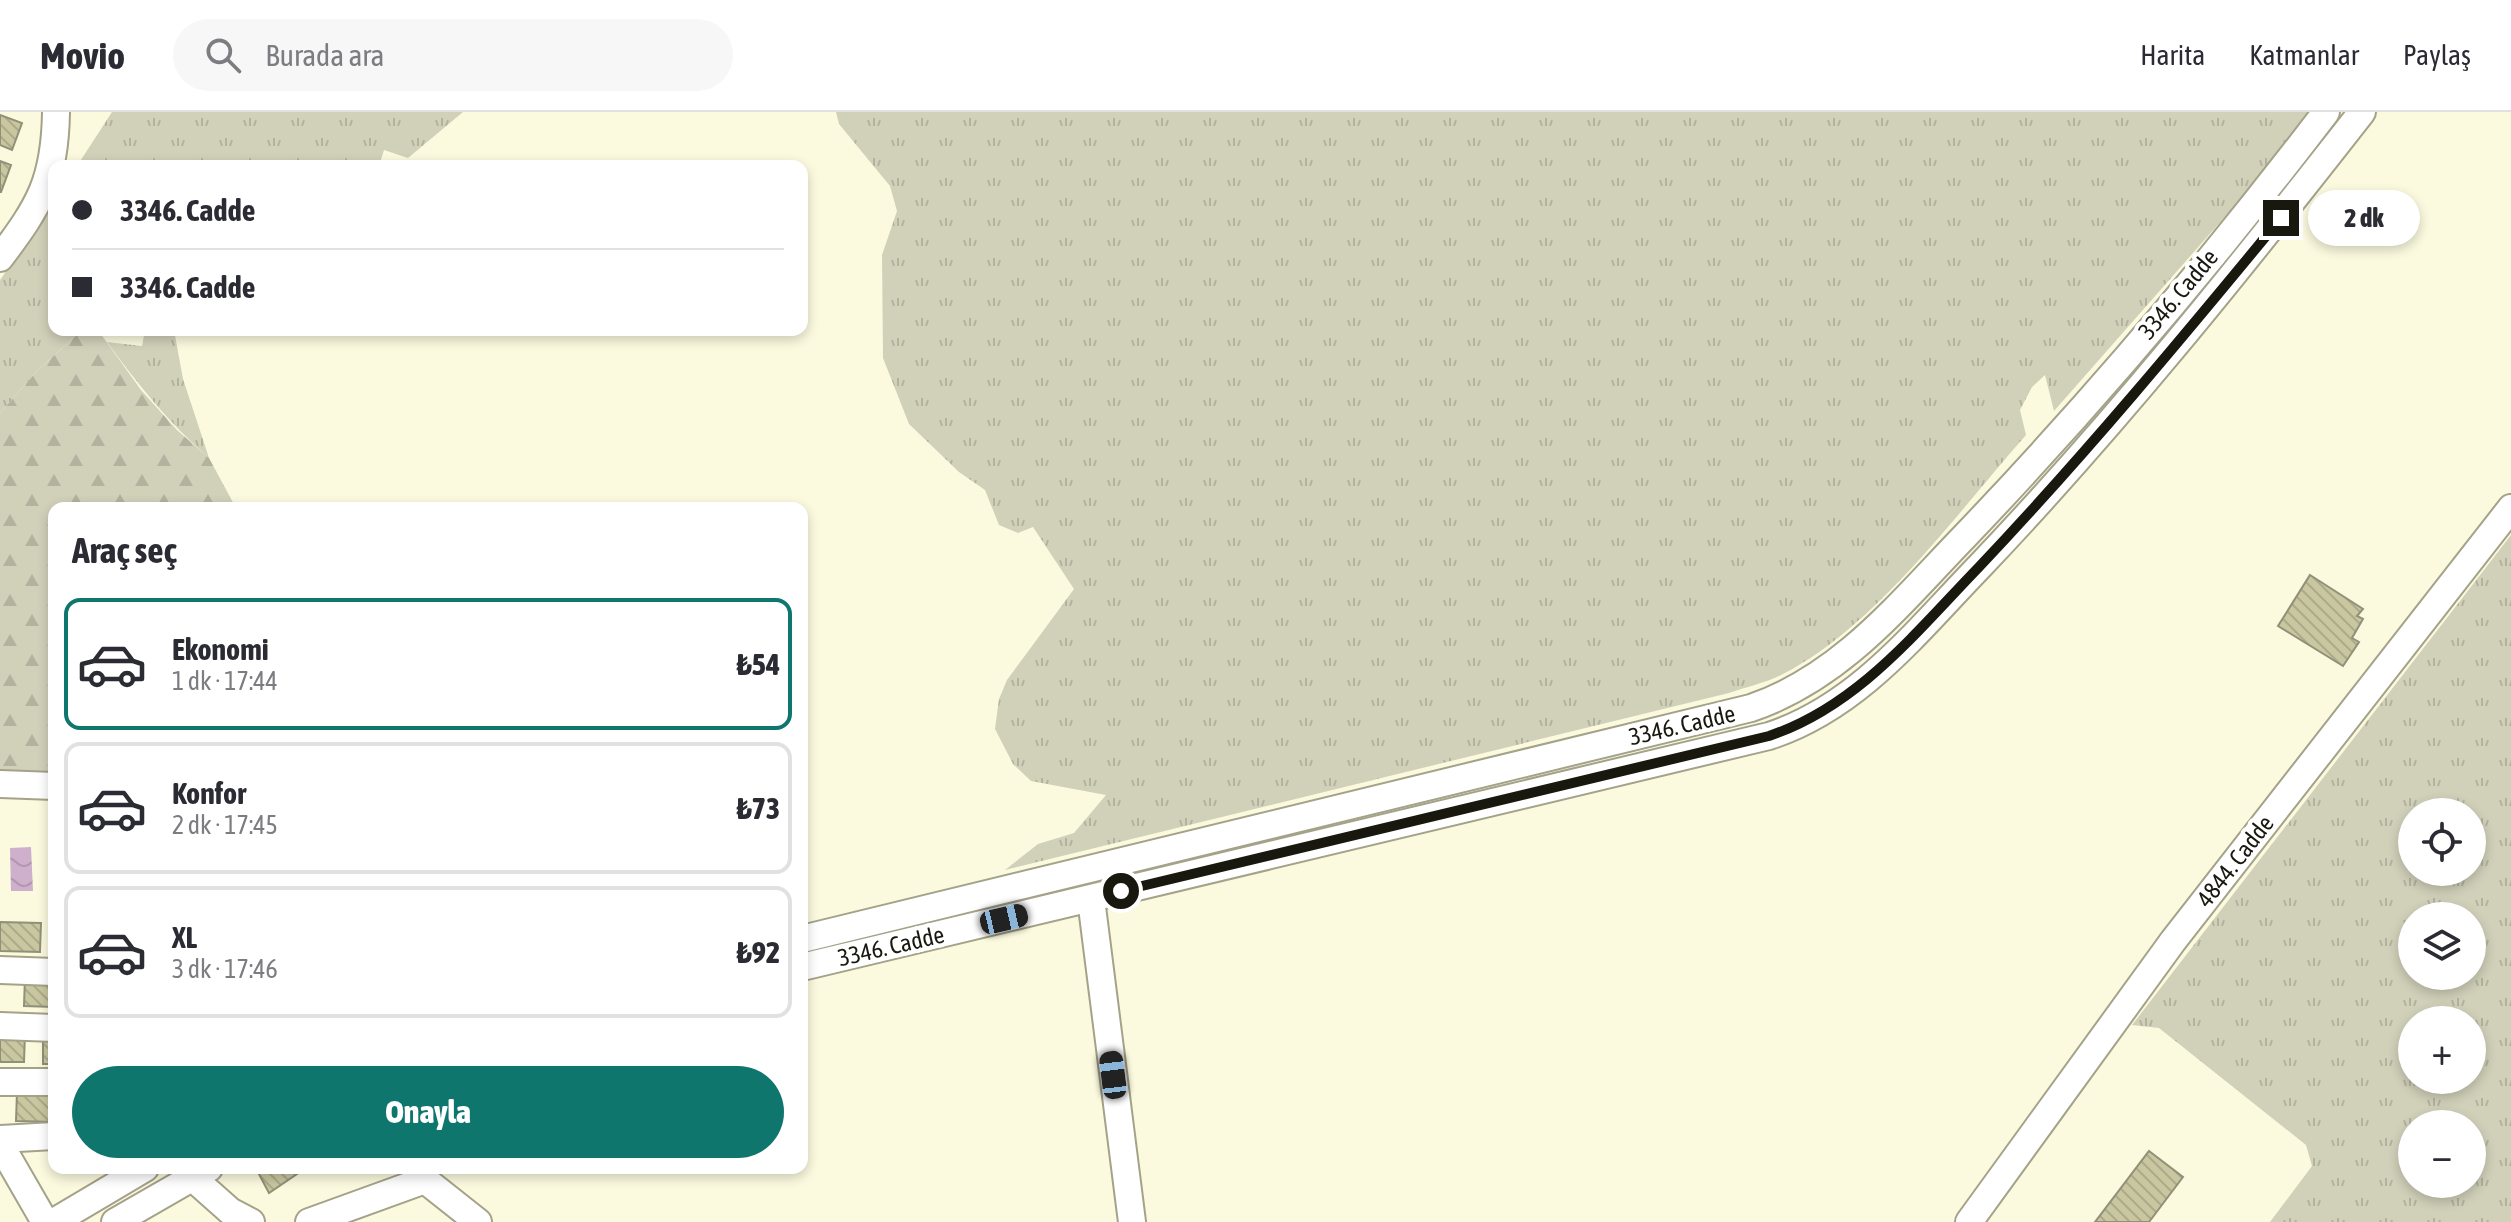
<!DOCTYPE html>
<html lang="tr">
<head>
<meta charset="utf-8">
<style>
  body { margin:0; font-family:"Asap Condensed",sans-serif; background:#f7f7f7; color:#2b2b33; height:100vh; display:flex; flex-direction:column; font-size:30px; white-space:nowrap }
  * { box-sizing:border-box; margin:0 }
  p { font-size:26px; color:#7c7c81 }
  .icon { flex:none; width:44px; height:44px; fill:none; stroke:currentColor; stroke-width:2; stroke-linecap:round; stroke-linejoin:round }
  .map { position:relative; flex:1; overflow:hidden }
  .panel { position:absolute; left:48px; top:390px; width:760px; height:672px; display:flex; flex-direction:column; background:#fff; border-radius:16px; box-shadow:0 4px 12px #0003 }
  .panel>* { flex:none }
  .hud { position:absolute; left:48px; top:48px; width:760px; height:176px; border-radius:16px; box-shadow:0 4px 12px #0003; display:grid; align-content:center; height:176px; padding:0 24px; background:#fff }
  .tools { position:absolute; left:2398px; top:686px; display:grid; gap:16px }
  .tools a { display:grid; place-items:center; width:88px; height:88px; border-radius:50%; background:#fff; box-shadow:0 4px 12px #0003; font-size:40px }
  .end { position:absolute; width:36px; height:36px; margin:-18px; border:10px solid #19180f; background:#fff; box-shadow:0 0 0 4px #fff }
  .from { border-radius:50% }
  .bubble { position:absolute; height:56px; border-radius:28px; background:#fff; box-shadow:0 4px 12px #0003; font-size:26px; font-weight:800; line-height:56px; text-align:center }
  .car { position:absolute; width:24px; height:48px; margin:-24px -12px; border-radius:10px; box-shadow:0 0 6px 2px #0007; background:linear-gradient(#222 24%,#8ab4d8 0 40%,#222 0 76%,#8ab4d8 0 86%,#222 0) }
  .hud b { display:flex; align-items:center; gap:28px; height:76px; font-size:30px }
  .hud b+b { border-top:2px solid #e1e1e2 }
  .hud i { width:20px; height:20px; background:#2b2b33 }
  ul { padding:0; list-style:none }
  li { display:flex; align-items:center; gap:24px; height:132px; margin:0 16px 12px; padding:0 8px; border:4px solid #e1e1e2; border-radius:16px }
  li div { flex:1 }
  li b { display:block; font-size:30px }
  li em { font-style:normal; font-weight:800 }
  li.active { border-color:#0f766e }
  li>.icon { width:72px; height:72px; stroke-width:1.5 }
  h2 { padding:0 24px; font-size:36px; line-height:96px }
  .cta { display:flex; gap:16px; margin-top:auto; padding:16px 24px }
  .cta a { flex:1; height:92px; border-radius:48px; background:#0f766e; color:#fff; font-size:32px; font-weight:800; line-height:92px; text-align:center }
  header { display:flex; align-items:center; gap:48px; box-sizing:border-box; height:112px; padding:0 40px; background:#fff; border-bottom:2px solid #e1e1e2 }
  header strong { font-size:38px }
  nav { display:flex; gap:44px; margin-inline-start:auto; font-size:28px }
  .search { width:560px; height:72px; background:#f7f7f7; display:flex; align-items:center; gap:20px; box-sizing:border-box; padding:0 28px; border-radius:44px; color:#7c7c81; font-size:30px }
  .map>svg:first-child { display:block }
  .grass { fill:url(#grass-tufts); fill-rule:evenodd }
  .forest { fill:url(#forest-firs) }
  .water { fill:url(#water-waves) }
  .building { fill:url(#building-back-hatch); stroke:#919078; stroke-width:2 }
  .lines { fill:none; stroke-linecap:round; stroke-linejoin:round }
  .minor-casing { stroke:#a4a289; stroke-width:30 }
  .minor { stroke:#fff; stroke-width:26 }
  .route { stroke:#19180f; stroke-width:10 }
  .labels { text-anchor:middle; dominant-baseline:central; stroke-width:8; stroke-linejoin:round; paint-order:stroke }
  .street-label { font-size:24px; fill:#19180f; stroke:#fff }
</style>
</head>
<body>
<header>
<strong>Movio</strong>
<div class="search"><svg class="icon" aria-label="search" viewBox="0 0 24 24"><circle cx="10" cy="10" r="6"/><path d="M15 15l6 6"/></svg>Burada ara</div>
<nav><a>Harita</a><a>Katmanlar</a><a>Paylaş</a></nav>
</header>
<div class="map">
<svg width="2511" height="1110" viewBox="0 0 2511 1110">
  <defs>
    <pattern id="grass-tufts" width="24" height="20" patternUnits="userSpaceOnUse" patternTransform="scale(2)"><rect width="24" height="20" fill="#d1d0b9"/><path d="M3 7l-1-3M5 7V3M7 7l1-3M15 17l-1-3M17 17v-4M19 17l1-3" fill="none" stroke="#b3b29e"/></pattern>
    <pattern id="forest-firs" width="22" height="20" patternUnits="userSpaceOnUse" patternTransform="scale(2)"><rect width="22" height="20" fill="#d1d0b9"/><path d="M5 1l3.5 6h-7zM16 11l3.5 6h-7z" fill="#b3b29e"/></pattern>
    <pattern id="water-waves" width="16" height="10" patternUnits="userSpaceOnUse" patternTransform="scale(2)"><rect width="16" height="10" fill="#ceb0cd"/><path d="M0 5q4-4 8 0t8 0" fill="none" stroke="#b097af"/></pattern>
    <pattern id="building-back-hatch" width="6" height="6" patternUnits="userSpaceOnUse" patternTransform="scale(2)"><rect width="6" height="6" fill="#c9c7a0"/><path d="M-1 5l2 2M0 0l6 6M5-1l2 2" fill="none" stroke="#acaa89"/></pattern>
  </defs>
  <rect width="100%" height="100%" fill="#fbfadf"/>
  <g class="grass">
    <path d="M112,0h351l-55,46 -24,-8 -5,16h-302z"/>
    <path d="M836,0h1481l-263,299 -9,-36 -13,12 -12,23 6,25c-69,78 -152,194 -245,240 -16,8 -35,12 -52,18l-724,177 33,-26 36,-11 32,-38 -75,-14 -18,-17 -18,-35 4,-30 8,-19 67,-91 -41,-62 -15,6 -19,-8 -14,-35 -26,-18 -50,-48 -26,-66 -1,-103 15,-44 -7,-25 -51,-62z"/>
    <path d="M54,90v128h28l-45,41 -37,42v-133z"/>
    <path d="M145,218h29l9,49 26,79c-40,-35 -71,-73 -102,-116l35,4z"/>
    <path d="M2511,423v687h-241l42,-56 -6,-21 -147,-117 -27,-3zM2472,700v60h-60v-60zM2472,804v60h-60v-60zM2412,908h60v60h-60zM2412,1012h60v60h-60z"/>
  </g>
  <path class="forest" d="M82,218h16l43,60 36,40 32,28 27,50h-182v267l-54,-2v-360l37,-42z"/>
  <path class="water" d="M31,735l2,44h-22l-1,-43z"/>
  <g class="building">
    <path d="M0,3l22,8 -10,27 -12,-5z"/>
    <path d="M0,49l11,4 -10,27h-1z"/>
    <path d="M2310,463l53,34 -6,7 6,3 -11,19 7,4 -16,24 -65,-40z"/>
    <path d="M0,810l41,1 -1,29 -40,-1z"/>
    <path d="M25,865h29v30l-30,-1z"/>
    <path d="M0,921h25l-1,29h-24z"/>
    <rect x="43" y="923" width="11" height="29"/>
    <path d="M17,980l37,1v29l-38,-1z"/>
    <path d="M2149,1039l34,26 -34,45h-54z"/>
    <path d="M268,1056h25l4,6 -28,19 -10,-19z"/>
  </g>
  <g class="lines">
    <g class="minor-casing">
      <g id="minor">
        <path d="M0,146c40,-53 55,-78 56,-146"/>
        <path d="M0,672l54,2"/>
        <path d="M1091,787l41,323"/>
        <path d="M802,827l949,-231c91,-31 149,-105 214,-172 128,-134 249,-277 361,-424"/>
        <path d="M802,855l967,-231c89,-29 147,-104 210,-169 137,-144 261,-299 383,-455"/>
        <path d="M0,858l54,2"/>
        <path d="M0,914l54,2"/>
        <path d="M0,970h54"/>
        <path d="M0,1027l54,-3"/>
        <path d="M0,1032l45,78"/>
        <path d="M194,1067l36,32 21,11"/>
        <path d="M54,1110l91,-54"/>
        <path d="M115,1110l94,-54"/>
        <path d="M309,1110l116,-42 53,42"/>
        <path d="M1969,1110l204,-281 338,-433"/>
      </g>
    </g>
    <use href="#minor" class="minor"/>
  </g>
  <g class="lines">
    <path class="route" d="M1121,779l648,-155c89,-30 147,-104 210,-169 106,-112 204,-230 302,-349"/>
  </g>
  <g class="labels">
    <g class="street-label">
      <text transform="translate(2178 182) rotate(-50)">3346. Cadde</text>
      <text transform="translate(1682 613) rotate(-13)">3346. Cadde</text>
      <text transform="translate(2235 749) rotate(-52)">4844. Cadde</text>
      <text transform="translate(891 834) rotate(-13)">3346. Cadde</text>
    </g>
  </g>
</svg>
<div class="tools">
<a><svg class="icon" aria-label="locate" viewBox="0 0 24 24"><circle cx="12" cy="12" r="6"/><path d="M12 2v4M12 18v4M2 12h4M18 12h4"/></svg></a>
<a><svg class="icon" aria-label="layers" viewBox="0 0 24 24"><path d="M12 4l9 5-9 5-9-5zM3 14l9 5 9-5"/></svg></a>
<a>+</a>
<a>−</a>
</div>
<i class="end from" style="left:1121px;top:779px"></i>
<i class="end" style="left:2281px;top:106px"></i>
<div class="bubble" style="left:2308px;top:78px;width:112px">2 dk</div>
<i class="car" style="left:1004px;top:807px;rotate:77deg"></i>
<i class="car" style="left:1113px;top:963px;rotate:353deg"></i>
<div class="hud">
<b><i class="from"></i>3346. Cadde</b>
<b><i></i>3346. Cadde</b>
</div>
<section class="panel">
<h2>Araç seç</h2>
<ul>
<li class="active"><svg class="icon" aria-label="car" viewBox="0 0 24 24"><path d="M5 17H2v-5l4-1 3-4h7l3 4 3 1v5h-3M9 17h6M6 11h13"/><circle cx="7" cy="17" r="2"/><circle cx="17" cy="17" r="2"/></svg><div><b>Ekonomi</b><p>1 dk · 17:44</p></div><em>₺54</em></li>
<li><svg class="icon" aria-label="car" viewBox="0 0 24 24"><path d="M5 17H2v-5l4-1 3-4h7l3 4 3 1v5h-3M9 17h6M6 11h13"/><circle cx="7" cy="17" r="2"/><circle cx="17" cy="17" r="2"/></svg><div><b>Konfor</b><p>2 dk · 17:45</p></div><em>₺73</em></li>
<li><svg class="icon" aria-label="car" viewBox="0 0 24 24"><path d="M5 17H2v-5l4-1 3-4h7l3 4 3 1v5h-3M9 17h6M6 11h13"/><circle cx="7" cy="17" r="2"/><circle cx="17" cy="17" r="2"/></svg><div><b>XL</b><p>3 dk · 17:46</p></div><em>₺92</em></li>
</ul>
<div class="cta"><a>Onayla</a></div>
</section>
</div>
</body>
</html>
